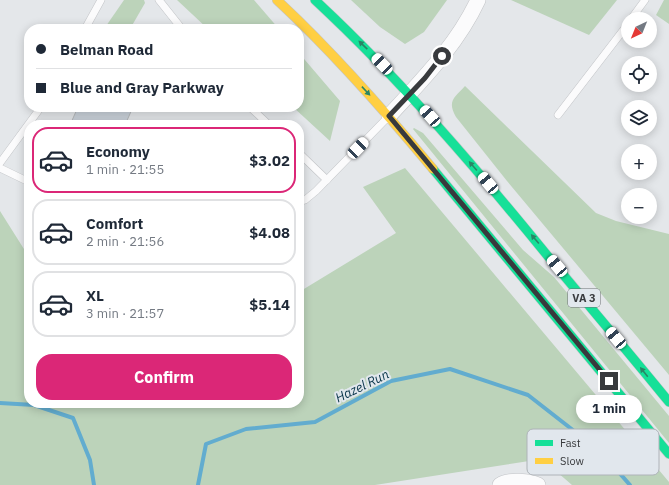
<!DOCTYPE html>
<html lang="en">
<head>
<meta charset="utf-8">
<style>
  body { margin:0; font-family:"IBM Plex Sans",sans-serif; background:#f2f2f3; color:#1f2937; height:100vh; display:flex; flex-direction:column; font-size:15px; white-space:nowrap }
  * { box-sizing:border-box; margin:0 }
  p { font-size:13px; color:#747a83 }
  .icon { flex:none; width:22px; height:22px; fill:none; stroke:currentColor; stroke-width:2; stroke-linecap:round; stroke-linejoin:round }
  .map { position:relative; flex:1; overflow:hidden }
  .side { position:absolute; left:24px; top:120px; width:280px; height:288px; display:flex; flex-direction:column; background:#fff; border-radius:16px; box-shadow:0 2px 10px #0003 }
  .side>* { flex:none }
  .banner { position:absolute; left:24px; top:24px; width:280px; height:88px; border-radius:16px; box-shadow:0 2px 10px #0003; display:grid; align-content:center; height:88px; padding:0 12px; background:#fff }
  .needle { width:26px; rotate:223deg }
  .tools { position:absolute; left:621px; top:12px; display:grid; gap:8px }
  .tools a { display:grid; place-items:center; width:36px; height:36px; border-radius:50%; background:#fff; box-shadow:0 2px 10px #0003; font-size:20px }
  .end { position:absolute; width:18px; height:18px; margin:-9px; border:5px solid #383a3d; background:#fff; box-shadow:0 0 0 2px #fff }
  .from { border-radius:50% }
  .bubble { position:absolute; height:28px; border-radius:14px; background:#fff; box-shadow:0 2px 10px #0003; font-size:13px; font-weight:800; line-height:28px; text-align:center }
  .car { position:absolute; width:12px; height:24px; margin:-12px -6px; border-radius:5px; box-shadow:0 0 3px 1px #0007; background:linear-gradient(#fff 24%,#345 0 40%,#fff 0 76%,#345 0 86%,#fff 0) }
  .banner b { display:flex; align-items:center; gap:14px; height:38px; font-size:15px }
  .banner b+b { border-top:1px solid #e0e1e3 }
  .banner i { width:10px; height:10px; background:#1f2937 }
  ul { padding:7px 0 0; list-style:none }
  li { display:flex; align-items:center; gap:12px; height:66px; margin:0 8px 6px; padding:0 4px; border:2px solid #e0e1e3; border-radius:16px }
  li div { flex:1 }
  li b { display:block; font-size:15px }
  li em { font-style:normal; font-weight:800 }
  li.selected { border-color:#db2777 }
  li>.icon { width:36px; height:36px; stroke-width:1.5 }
  .primary-button { display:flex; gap:8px; margin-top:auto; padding:8px 12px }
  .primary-button a { flex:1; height:46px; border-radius:16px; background:#db2777; color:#fff; font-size:16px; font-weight:800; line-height:46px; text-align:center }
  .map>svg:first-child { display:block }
  .green { fill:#bcd3ba }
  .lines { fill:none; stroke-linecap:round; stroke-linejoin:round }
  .stream { stroke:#62accf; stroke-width:4 }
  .building { fill:#cad2da; stroke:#b6b9bb }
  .lane-casing { stroke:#c2c4c7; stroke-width:8 }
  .street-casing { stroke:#c2c4c7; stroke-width:16 }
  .fast-casing { stroke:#c2c4c6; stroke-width:10 }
  .slow-casing { stroke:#c2c4c6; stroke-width:10 }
  .lane { stroke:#fbfbfc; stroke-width:7 }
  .street { stroke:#fbfbfc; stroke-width:15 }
  .fast { stroke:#16e098; stroke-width:9 }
  .slow { stroke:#ffcf43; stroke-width:9 }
  .oneway { fill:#298566 }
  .route { stroke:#383a3d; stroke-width:5 }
  .labels { text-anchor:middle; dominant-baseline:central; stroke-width:4; stroke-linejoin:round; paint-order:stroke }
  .shield { fill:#e1e7ed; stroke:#6b6e72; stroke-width:1 }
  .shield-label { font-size:11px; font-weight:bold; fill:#383a3d }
  .water-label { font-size:13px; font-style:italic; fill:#09354a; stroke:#e1e7ed }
  .key { fill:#e1e7ed; stroke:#aeb3b8; stroke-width:1 }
  .key-label { font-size:11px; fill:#383a3d }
</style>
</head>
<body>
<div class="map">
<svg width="669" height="485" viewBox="0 0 669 485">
  <rect width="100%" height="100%" fill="#e4e7ea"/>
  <g class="green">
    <path d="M124,0h20l1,3 -15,26h-26z"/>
    <path d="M177,0h77l25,29h-71z"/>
    <path d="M351,0h96l-23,32 -19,12 -25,-17z"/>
    <path d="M511,0h106l-28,35z"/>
    <path d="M664,0h5v24l-13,-9z"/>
    <path d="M299,53l41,48 -10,40 -37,-34h6z"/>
    <path d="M465,86l131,127 20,8 53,13v141l-162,-194 -51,-64c-9,-16 -2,-19 9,-31z"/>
    <path d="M414,128l9,5 100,117 31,27 115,139v27l-256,-314z"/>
    <path d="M405,168l264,314v3h-97l-30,-26 -167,26h-375v-274l29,46v146h270v-111l97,-59 -33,-46z"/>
  </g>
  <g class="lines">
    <g class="stream">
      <path d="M0,403l34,2 39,13 17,42 4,25"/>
      <path d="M198,485l8,-41 40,-15 69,-7 76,-41 59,-12 78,26 73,57 29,33"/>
    </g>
  </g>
  <path class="building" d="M78,107h55l-8,18h-55z"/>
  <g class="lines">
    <g class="lane-casing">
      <g id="lane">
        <path d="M159,0l23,29"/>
        <path d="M631,19l14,-19"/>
        <path d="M85,29l16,-29"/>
        <path d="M250,107l19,18"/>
        <path d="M558,115l70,-91"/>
        <path d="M299,153l28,27"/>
        <path d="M0,163l41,-56"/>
        <path d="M0,168l29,14"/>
        <path d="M299,202l6,-2 11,-9 72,-74"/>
      </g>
    </g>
    <g class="street-casing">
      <g id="street">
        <path d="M389,116c33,-36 68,-71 89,-116"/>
        <path d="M500,485c8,-6 30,-4 38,0"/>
      </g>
    </g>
    <g class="fast-casing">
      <g id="fast">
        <path d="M315,0c86,80 162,169 236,260 39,47 79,94 118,142"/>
        <path d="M433,169l236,285"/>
      </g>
    </g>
    <g class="slow-casing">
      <path id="slow" d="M277,0c56,52 107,110 156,169"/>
    </g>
    <use href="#lane" class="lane"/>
    <use href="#street" class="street"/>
    <use href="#fast" class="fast"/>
    <use href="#slow" class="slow"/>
  </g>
  <defs><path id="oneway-solid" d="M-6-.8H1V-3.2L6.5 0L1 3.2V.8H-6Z"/></defs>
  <g class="oneway">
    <use href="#oneway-solid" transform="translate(363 45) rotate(-136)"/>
    <use href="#oneway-solid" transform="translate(366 91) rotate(47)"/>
    <use href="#oneway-solid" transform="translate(473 166) rotate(-131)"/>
    <use href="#oneway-solid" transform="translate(535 239) rotate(-130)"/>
    <use href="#oneway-solid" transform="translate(644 372) rotate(-129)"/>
  </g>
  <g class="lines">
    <path class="route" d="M442,56l-17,22 -36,38 220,265"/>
  </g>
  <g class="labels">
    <rect class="shield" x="568" y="289" width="32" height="18" rx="3"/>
    <g class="shield-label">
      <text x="584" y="298">VA 3</text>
    </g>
    <g class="water-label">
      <text transform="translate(362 386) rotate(-26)">Hazel Run</text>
    </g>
  </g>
  <rect x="527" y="429" width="132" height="46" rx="6" class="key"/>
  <rect x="535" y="440" width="18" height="6" fill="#16e098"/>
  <rect x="535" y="458" width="18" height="6" fill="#ffcf43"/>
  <g class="key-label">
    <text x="560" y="447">Fast</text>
    <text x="560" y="465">Slow</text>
  </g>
</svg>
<div class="tools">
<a><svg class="needle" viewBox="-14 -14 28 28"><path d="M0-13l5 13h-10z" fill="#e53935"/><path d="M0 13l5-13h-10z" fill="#747a83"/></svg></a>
<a><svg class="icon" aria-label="locate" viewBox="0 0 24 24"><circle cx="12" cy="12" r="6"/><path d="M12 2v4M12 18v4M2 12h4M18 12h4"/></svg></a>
<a><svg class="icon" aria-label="layers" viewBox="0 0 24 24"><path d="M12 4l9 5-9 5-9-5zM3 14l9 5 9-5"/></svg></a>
<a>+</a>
<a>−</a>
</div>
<i class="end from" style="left:442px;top:56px"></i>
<i class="end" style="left:609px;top:381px"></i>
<div class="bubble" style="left:576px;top:395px;width:66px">1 min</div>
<i class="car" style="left:382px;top:64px;rotate:316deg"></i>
<i class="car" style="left:430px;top:116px;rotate:318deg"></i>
<i class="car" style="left:358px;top:148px;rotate:44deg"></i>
<i class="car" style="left:488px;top:183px;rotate:320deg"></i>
<i class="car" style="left:557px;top:266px;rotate:320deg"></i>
<i class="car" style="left:616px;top:338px;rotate:320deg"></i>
<div class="banner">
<b><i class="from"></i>Belman Road</b>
<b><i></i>Blue and Gray Parkway</b>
</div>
<section class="side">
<ul>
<li class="selected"><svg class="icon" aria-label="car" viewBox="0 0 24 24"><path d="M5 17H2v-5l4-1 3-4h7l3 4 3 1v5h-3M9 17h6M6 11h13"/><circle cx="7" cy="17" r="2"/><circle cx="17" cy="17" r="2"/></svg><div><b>Economy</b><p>1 min · 21:55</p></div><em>$3.02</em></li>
<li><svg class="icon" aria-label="car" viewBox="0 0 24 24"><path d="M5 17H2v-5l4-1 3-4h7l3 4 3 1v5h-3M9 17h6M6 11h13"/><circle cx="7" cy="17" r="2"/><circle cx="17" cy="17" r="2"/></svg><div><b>Comfort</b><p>2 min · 21:56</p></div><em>$4.08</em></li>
<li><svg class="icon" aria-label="car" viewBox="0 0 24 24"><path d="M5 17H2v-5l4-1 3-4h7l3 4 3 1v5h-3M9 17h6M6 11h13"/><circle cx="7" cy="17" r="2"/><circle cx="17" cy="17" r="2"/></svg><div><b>XL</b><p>3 min · 21:57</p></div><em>$5.14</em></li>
</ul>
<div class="primary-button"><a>Confirm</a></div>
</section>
</div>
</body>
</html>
